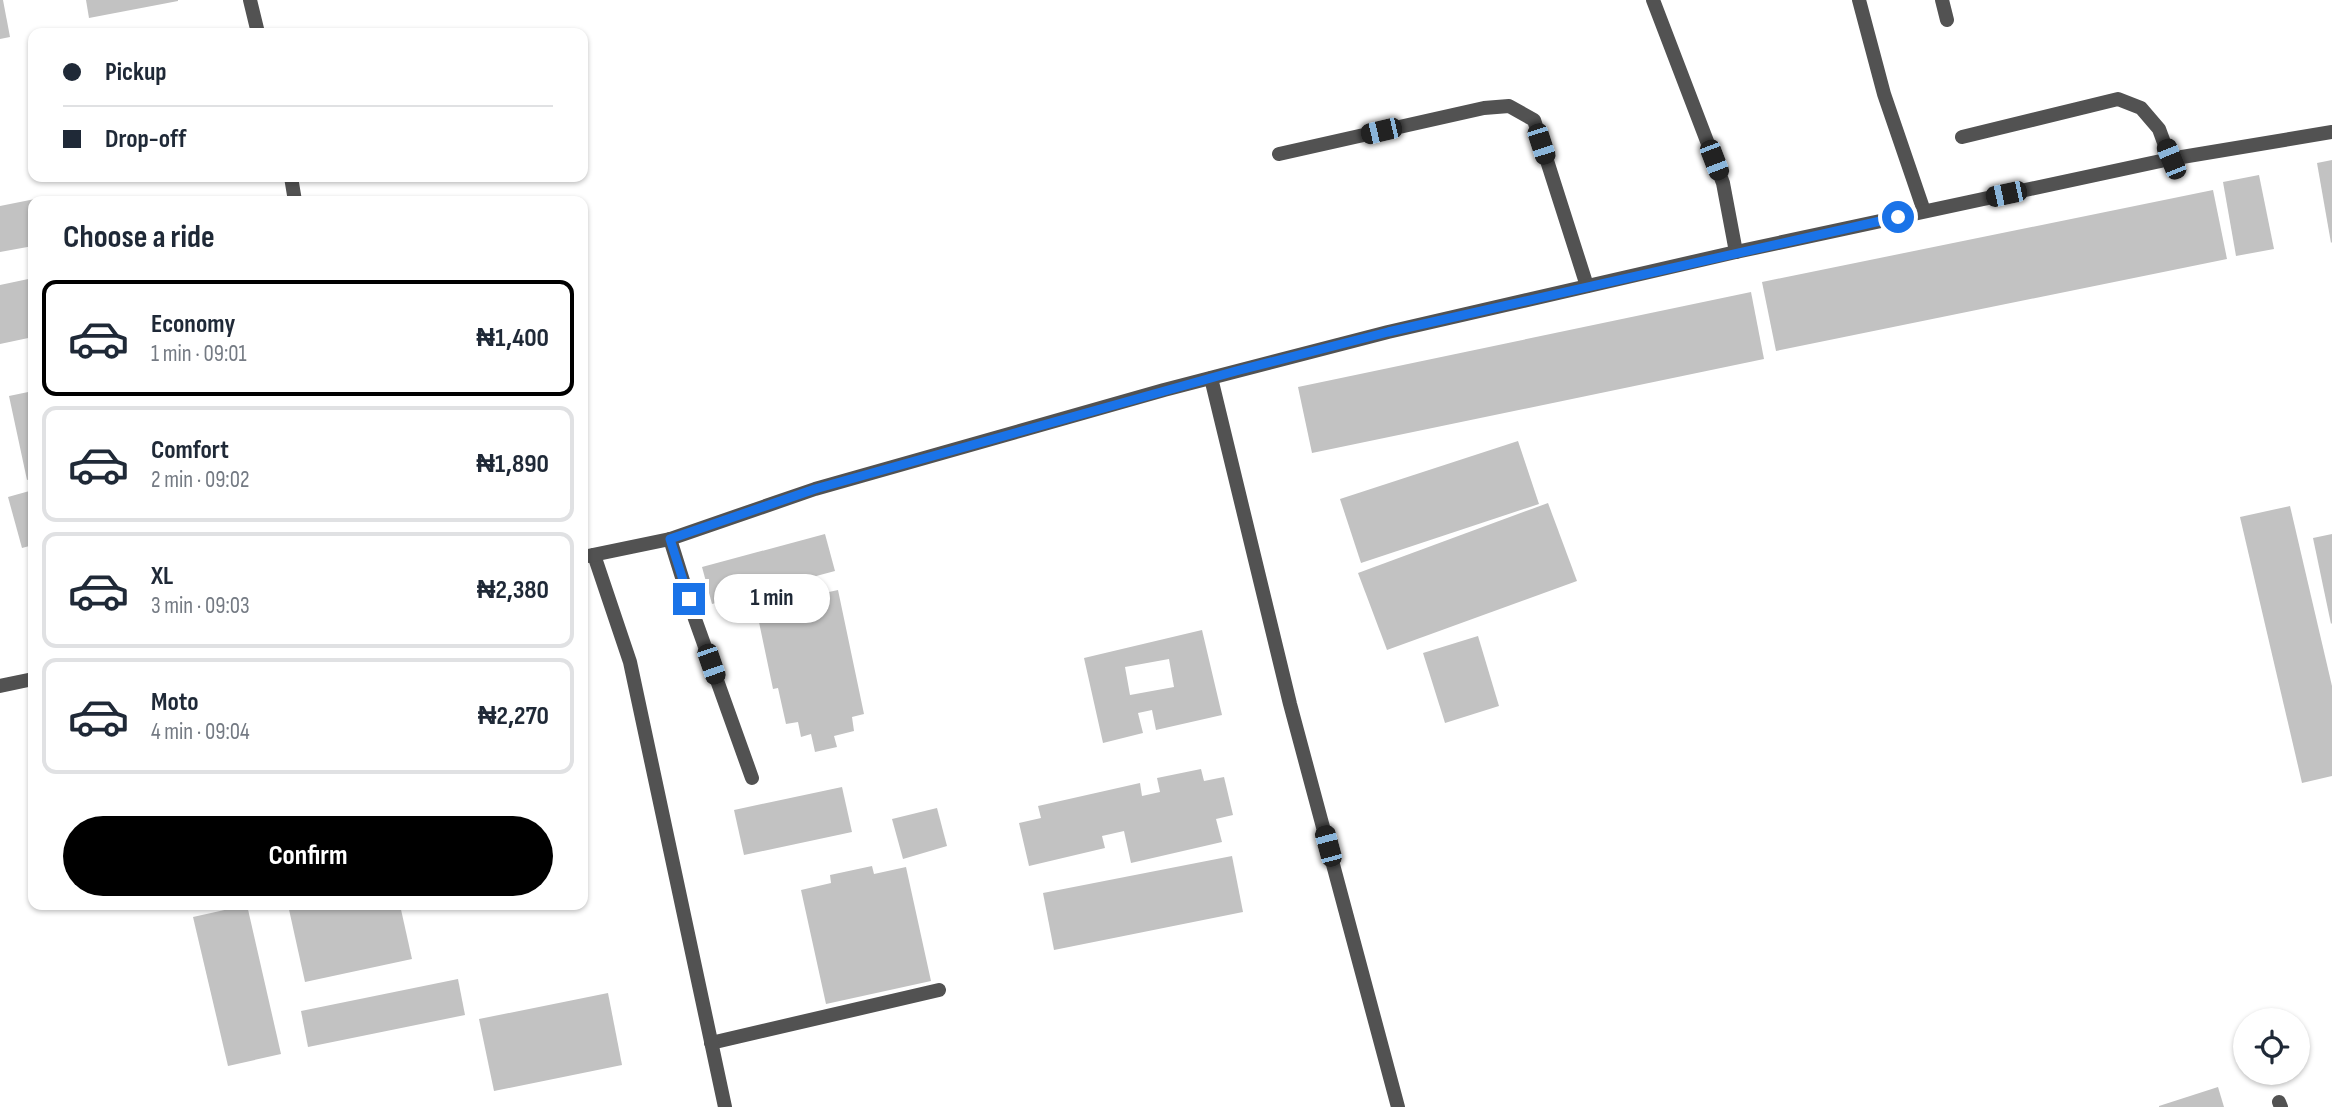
<!DOCTYPE html>
<html lang="en">
<head>
<meta charset="utf-8">
<style>
  body { margin:0; font-family:"Sofia Sans Condensed",sans-serif; background:#f2f2f3; color:#1f2937; height:100vh; display:flex; flex-direction:column; font-size:26px; white-space:nowrap }
  * { box-sizing:border-box; margin:0 }
  p { font-size:23px; color:#747a83 }
  .icon { flex:none; width:38px; height:38px; fill:none; stroke:currentColor; stroke-width:2; stroke-linecap:round; stroke-linejoin:round }
  .map { position:relative; flex:1; overflow:hidden }
  .sheet { position:absolute; left:28px; top:196px; width:560px; height:714px; display:flex; flex-direction:column; background:#fff; border-radius:14px; box-shadow:0 2px 5px #0004 }
  .sheet>* { flex:none }
  .banner { position:absolute; left:28px; top:28px; width:560px; height:154px; border-radius:14px; box-shadow:0 2px 5px #0004; display:grid; align-content:center; height:154px; padding:0 35px; background:#fff }
  .fabs { position:absolute; left:2233px; top:1008px; display:grid; gap:14px }
  .fabs a { display:grid; place-items:center; width:77px; height:77px; border-radius:50%; background:#fff; box-shadow:0 2px 5px #0004; font-size:35px }
  .end { position:absolute; width:32px; height:32px; margin:-16px; border:9px solid #1a73e8; background:#fff; box-shadow:0 0 0 4px #fff }
  .from { border-radius:50% }
  .bubble { position:absolute; height:49px; border-radius:24px; background:#fff; box-shadow:0 2px 5px #0004; font-size:23px; font-weight:700; line-height:49px; text-align:center }
  .car { position:absolute; width:21px; height:42px; margin:-21px -10px; border-radius:9px; box-shadow:0 0 5px 2px #0007; background:linear-gradient(#222 24%,#8ab4d8 0 40%,#222 0 76%,#8ab4d8 0 86%,#222 0) }
  .banner b { display:flex; align-items:center; gap:24px; height:66px; font-size:26px }
  .banner b+b { border-top:2px solid #e0e1e3 }
  .banner i { width:18px; height:18px; background:#1f2937 }
  ul { padding:0; list-style:none }
  li { display:flex; align-items:center; gap:21px; height:116px; margin:0 14px 10px; padding:0 21px; border:4px solid #e0e1e3; border-radius:14px }
  li div { flex:1 }
  li b { display:block; font-size:26px }
  li em { font-style:normal; font-weight:700 }
  li.on { border-color:#000 }
  li>.icon { width:63px; height:63px; stroke-width:1.5 }
  h2 { padding:0 35px; font-size:32px; line-height:84px }
  .button { display:flex; gap:14px; margin-top:auto; padding:14px 35px }
  .button a { flex:1; height:80px; border-radius:42px; background:#000; color:#fff; font-size:28px; font-weight:700; line-height:80px; text-align:center }
  .map>svg:first-child { display:block }
  .building { fill:#c2c2c2; fill-rule:evenodd }
  .lines { fill:none; stroke-linecap:round; stroke-linejoin:round }
  .lane { stroke:#525252; stroke-width:14 }
  .street { stroke:#525252; stroke-width:14 }
  .route { stroke:#1a73e8; stroke-width:9 }
</style>
</head>
<body>
<div class="map">
<svg width="2332" height="1107" viewBox="0 0 2332 1107">
  <rect width="100%" height="100%" fill="#fff"/>
  <g class="building">
    <path d="M0,0h3l7,37 -10,2z"/>
    <path d="M86,0h92v1l-89,17z"/>
    <path d="M2332,160v82l-1,1 -14,-80z"/>
    <path d="M2259,175l15,74 -38,7 -13,-74z"/>
    <path d="M2213,190l14,69 -451,92 -14,-69z"/>
    <path d="M40,198v3h-7v45l-33,6v-46z"/>
    <path d="M33,278v59l-33,7v-59z"/>
    <path d="M1751,292l13,67 -452,94 -14,-66z"/>
    <path d="M33,391v87l-6,2 -18,-84z"/>
    <path d="M1518,441l21,63 -178,59 -21,-64z"/>
    <path d="M33,490v55l-11,3 -14,-51z"/>
    <path d="M1548,503l29,78 -190,69 -29,-77z"/>
    <path d="M2290,506l42,180v90l-30,7 -62,-266z"/>
    <path d="M825,534l10,37 -123,33 -10,-37z"/>
    <path d="M2332,534v89l-1,1 -18,-86z"/>
    <path d="M838,590l26,124 -12,3 2,14 -20,5 3,11 -22,5 -4,-18 -10,3 -3,-15 -12,2 -8,-36 -5,1 -17,-81z"/>
    <path d="M1202,630l20,85 -66,15 -4,-20 -14,3 5,20 -40,10 -19,-85zM1169,659l5,28 -44,8 -5,-28z"/>
    <path d="M1478,636l21,70 -54,17 -22,-70z"/>
    <path d="M1201,769l3,12 20,-4 9,38 -17,4 6,23 -91,21 -7,-32 -22,5 3,12 -76,18 -10,-43 22,-5 -3,-12 102,-23 2,13 18,-4 -3,-14z"/>
    <path d="M842,787l10,45 -108,23 -10,-45z"/>
    <path d="M937,808l10,38 -44,13 -11,-40z"/>
    <path d="M1232,856l11,56 -189,38 -11,-57z"/>
    <path d="M872,866l2,8 32,-7 25,114 -105,23 -25,-114 30,-7 -1,-8z"/>
    <path d="M204,905h19v1l-18,4z"/>
    <path d="M247,905l34,149 -53,12 -35,-149z"/>
    <path d="M288,905h112l12,54 -107,23z"/>
    <path d="M458,979l7,36 -157,32 -7,-36z"/>
    <path d="M608,993l14,72 -128,26 -15,-72z"/>
    <path d="M2218,1087l6,20h-65v-1z"/>
  </g>
  <g class="lines">
    <g class="lane">
      <path d="M1653,0l70,183 13,69"/>
      <path d="M1859,0l25,94 40,117"/>
      <path d="M1942,0l5,20"/>
      <path d="M1962,137l156,-38 23,9 18,21 11,30"/>
      <path d="M1279,154l205,-46 25,-2 25,14 53,166"/>
      <path d="M670,539l25,80 57,159"/>
      <path d="M711,1043l228,-53"/>
      <path d="M2279,1102l2,5"/>
    </g>
    <g class="street">
      <path d="M250,0l8,33"/>
      <path d="M291,177l4,24"/>
      <path d="M1211,378l79,326 108,403"/>
      <path d="M594,555l36,107 95,445"/>
      <path d="M583,557l87,-18 145,-50 349,-99 224,-58 348,-80 434,-93 162,-27"/>
      <path d="M0,686l33,-7"/>
    </g>
  </g>
  <g class="lines">
    <path class="route" d="M689,599l-19,-60 145,-50 421,-118 152,-39 510,-115"/>
  </g>
</svg>
<div class="fabs">
<a><svg class="icon" aria-label="locate" viewBox="0 0 24 24"><circle cx="12" cy="12" r="6"/><path d="M12 2v4M12 18v4M2 12h4M18 12h4"/></svg></a>
</div>
<i class="end from" style="left:1898px;top:217px"></i>
<i class="end" style="left:689px;top:599px"></i>
<div class="bubble" style="left:714px;top:574px;width:116px">1 min</div>
<i class="car" style="left:1381px;top:131px;rotate:257deg"></i>
<i class="car" style="left:1541px;top:144px;rotate:162deg"></i>
<i class="car" style="left:2171px;top:159px;rotate:338deg"></i>
<i class="car" style="left:1714px;top:160px;rotate:159deg"></i>
<i class="car" style="left:2006px;top:194px;rotate:258deg"></i>
<i class="car" style="left:711px;top:664px;rotate:161deg"></i>
<i class="car" style="left:1328px;top:846px;rotate:345deg"></i>
<div class="banner">
<b><i class="from"></i>Pickup</b>
<b><i></i>Drop-off</b>
</div>
<section class="sheet">
<h2>Choose a ride</h2>
<ul>
<li class="on"><svg class="icon" aria-label="car" viewBox="0 0 24 24"><path d="M5 17H2v-5l4-1 3-4h7l3 4 3 1v5h-3M9 17h6M6 11h13"/><circle cx="7" cy="17" r="2"/><circle cx="17" cy="17" r="2"/></svg><div><b>Economy</b><p>1 min · 09:01</p></div><em>₦1,400</em></li>
<li><svg class="icon" aria-label="car" viewBox="0 0 24 24"><path d="M5 17H2v-5l4-1 3-4h7l3 4 3 1v5h-3M9 17h6M6 11h13"/><circle cx="7" cy="17" r="2"/><circle cx="17" cy="17" r="2"/></svg><div><b>Comfort</b><p>2 min · 09:02</p></div><em>₦1,890</em></li>
<li><svg class="icon" aria-label="car" viewBox="0 0 24 24"><path d="M5 17H2v-5l4-1 3-4h7l3 4 3 1v5h-3M9 17h6M6 11h13"/><circle cx="7" cy="17" r="2"/><circle cx="17" cy="17" r="2"/></svg><div><b>XL</b><p>3 min · 09:03</p></div><em>₦2,380</em></li>
<li><svg class="icon" aria-label="car" viewBox="0 0 24 24"><path d="M5 17H2v-5l4-1 3-4h7l3 4 3 1v5h-3M9 17h6M6 11h13"/><circle cx="7" cy="17" r="2"/><circle cx="17" cy="17" r="2"/></svg><div><b>Moto</b><p>4 min · 09:04</p></div><em>₦2,270</em></li>
</ul>
<div class="button"><a>Confirm</a></div>
</section>
</div>
</body>
</html>
